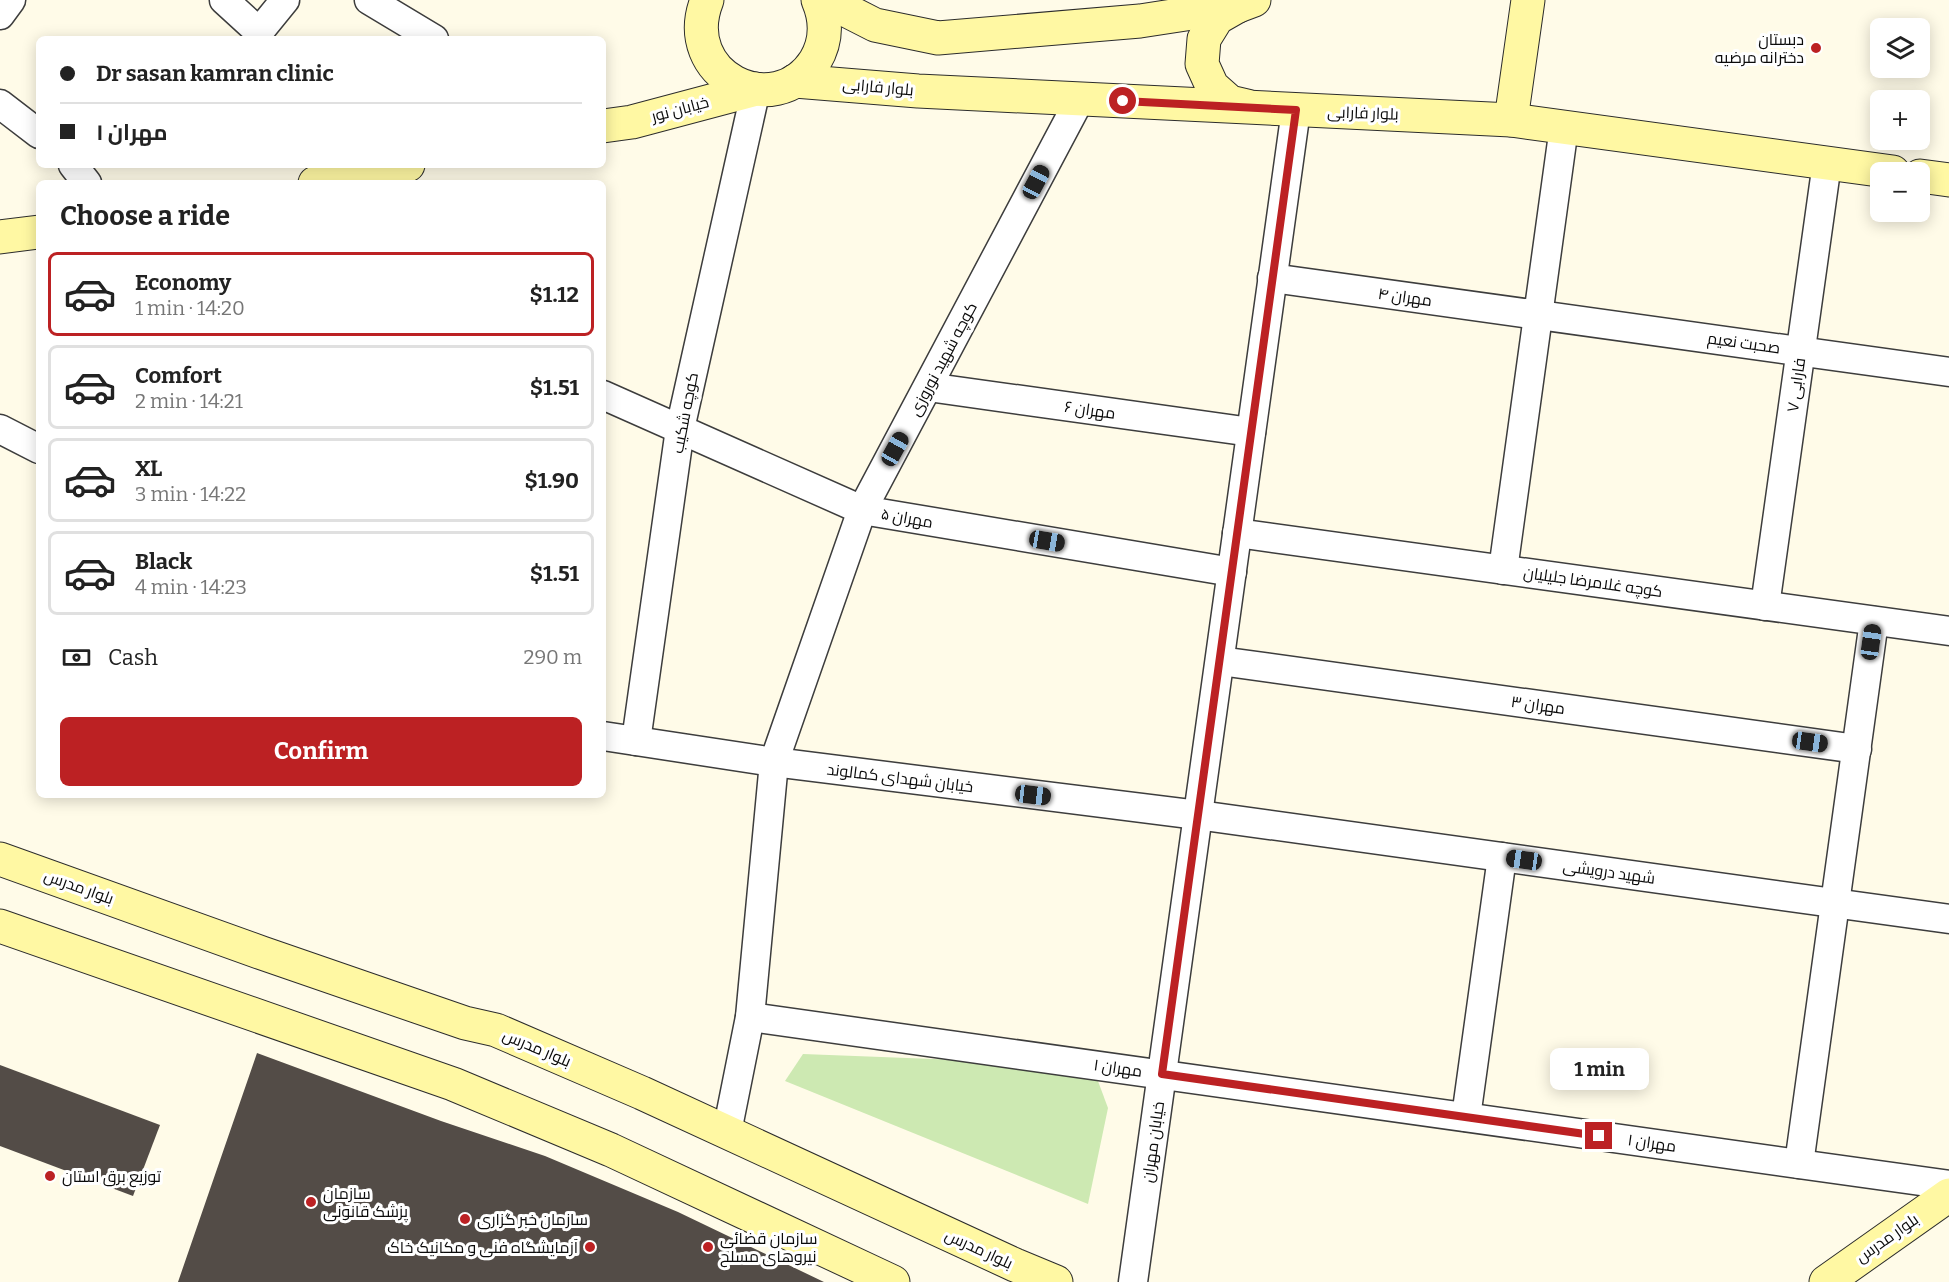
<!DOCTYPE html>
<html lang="en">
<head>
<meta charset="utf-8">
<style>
  body { margin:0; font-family:Bitter,Cairo,serif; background:#f6f6f6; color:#222; height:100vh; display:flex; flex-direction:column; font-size:22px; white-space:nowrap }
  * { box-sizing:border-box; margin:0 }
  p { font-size:20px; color:#767676 }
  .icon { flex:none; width:33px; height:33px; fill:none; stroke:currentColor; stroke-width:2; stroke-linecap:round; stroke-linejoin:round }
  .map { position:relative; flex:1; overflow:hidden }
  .sheet { position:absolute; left:36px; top:180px; width:570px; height:618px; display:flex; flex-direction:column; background:#fff; border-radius:9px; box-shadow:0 3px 15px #0003 }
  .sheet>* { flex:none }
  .hud { position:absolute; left:36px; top:36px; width:570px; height:132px; border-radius:9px; box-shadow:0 3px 15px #0003; display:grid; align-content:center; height:132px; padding:0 24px; background:#fff }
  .fabs { position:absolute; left:1870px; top:18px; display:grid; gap:12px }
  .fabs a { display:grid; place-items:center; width:60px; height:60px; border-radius:9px; background:#fff; box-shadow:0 3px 15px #0003; font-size:30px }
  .end { position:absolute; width:27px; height:27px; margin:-14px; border:8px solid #bc2123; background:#fff; box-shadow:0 0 0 3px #fff }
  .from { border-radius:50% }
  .bubble { position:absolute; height:42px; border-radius:9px; background:#fff; box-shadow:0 3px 15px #0003; font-size:20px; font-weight:700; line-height:42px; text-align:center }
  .car { position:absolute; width:18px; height:36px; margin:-18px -9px; border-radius:8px; box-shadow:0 0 4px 2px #0007; background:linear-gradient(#222 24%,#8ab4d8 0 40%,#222 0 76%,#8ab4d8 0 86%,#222 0) }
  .hud b { display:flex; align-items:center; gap:21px; height:57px; font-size:22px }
  .hud b+b { border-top:2px solid #e0e0e0 }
  .hud i { width:15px; height:15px; background:#222 }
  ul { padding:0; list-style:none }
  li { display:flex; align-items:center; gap:18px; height:84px; margin:0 12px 9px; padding:0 12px; border:3px solid #e0e0e0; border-radius:9px }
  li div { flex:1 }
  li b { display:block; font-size:22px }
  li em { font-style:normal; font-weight:700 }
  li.active { border-color:#bc2123 }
  li>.icon { width:54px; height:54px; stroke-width:1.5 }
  h2 { padding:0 24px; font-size:27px; line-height:72px }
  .pay { display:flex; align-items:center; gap:15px; height:66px; padding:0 24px; font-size:22px }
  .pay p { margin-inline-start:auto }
  .button { display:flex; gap:12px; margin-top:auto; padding:12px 24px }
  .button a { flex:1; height:69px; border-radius:9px; background:#bc2123; color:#fff; font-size:24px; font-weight:700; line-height:69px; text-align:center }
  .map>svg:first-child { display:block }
  .park { fill:#cde9b2 }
  .building { fill:#534c47 }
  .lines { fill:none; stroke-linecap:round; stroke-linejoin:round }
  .street-casing { stroke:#3d3d3d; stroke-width:31 }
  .secondary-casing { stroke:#2c2c2c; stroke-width:35 }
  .street { stroke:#fff; stroke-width:28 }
  .secondary { stroke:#fff8a3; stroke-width:33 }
  .route { stroke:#bc2123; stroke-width:8 }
  .poi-dot { fill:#bc2123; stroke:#fff; stroke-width:2 }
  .labels { text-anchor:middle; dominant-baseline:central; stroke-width:6; stroke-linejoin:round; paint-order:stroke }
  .poi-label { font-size:16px; fill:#0a0a0a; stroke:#fff; text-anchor:start }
  .street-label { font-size:16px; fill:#0a0a0a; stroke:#fff }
</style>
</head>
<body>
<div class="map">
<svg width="1949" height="1282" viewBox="0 0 1949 1282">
  <rect width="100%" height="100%" fill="#fffbe8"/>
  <path class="park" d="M803,1054l289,11 16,43 -20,96 -303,-123z"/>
  <g class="building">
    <path d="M257,1053l184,68 104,35 133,56 146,70h-646z"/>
    <path d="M0,1065l160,60 -27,71 -133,-50z"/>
  </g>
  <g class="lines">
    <g class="street-casing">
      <g id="street">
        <path d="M224,0l35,32 26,-32"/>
        <path d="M369,0l65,39"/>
        <path d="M0,15l11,-15"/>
        <path d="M0,104l39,30"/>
        <path d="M73,165l14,18"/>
        <path d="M1272,278l677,94"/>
        <path d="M928,387l323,45"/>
        <path d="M603,395l259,115 370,62"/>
        <path d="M0,429l39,20"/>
        <path d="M1237,533l712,98"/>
        <path d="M1503,570l61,-443"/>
        <path d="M1765,606l62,-443"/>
        <path d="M1220,661l637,88"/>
        <path d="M603,736l171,26 424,53 751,104"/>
        <path d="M636,741l44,-312 76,-340"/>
        <path d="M750,1017l1199,168"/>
        <path d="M1466,1117l36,-260"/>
        <path d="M727,1132l23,-115 24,-255 88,-252 218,-411"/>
        <path d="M1799,1164l75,-543"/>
        <path d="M1133,1282l163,-1172"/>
      </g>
    </g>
    <g class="secondary-casing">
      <g id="secondary">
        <path d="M707,0c-30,76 68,123 108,61 12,-20 12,-40 3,-61"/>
        <path d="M826,0l49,25 63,13 202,-17 98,-15 16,-6"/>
        <path d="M1238,6l-21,12 -13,21 -2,25 10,22 18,16 17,4"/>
        <path d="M795,81l123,10 593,29 382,52"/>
        <path d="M1511,120l17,-120"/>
        <path d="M603,126l29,-4 124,-33"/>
        <path d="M1920,176l29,4"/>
        <path d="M315,183l93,-18"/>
        <path d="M0,237l39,-5"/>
        <path d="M0,859l262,94 203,70 31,7 146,63 373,172 41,17"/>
        <path d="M0,926l453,158 158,66 282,132"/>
        <path d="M1826,1282l123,-87"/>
      </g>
    </g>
    <use href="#street" class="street"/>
    <use href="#secondary" class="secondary"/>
  </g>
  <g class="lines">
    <path class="route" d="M1123,101l173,9 -134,964 437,62"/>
  </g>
  <g class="poi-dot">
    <circle cx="1816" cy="48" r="6"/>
    <circle cx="50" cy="1176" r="6"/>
    <circle cx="311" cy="1202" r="6"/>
    <circle cx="465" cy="1219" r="6"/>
    <circle cx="590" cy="1247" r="6"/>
    <circle cx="708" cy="1247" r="6"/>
  </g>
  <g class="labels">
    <g class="poi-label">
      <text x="1804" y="39" text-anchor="end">دبستان<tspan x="1804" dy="18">دخترانه مرضیه</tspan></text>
      <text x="62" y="1176">توزیع برق استان</text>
      <text x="323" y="1193">سازمان<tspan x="323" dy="18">پزشک قانونی</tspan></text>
      <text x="477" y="1219">سازمان خبر گزاری</text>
      <text x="720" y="1238">سازمان قضائی<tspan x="720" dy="18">نیروهای مسلح</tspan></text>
      <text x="578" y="1247" text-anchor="end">آزمایشگاه فنی و مکانیک خاک</text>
    </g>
    <g class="street-label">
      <text transform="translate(878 87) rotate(5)">بلوار فارابی</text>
      <text transform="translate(680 109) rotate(-15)">خیابان نور</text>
      <text transform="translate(1363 113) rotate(2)">بلوار فارابی</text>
      <text transform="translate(1405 297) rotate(8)">مهران ۴</text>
      <text transform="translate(1744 343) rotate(8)">صحبت نعیم</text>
      <text transform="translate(943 359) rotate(-62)">کوچه شهید نوروزی</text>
      <text transform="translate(1796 385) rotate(-82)">فارابی ۷</text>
      <text transform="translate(1090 410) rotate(8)">مهران ۶</text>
      <text transform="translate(685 413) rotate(-79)">کوچه شکیب</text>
      <text transform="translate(907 518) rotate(10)">مهران ۵</text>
      <text transform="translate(1593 582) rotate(8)">کوچه غلامرضا جلیلیان</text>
      <text transform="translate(1538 705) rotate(8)">مهران ۳</text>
      <text transform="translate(900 778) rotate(7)">خیابان شهدای کمالوند</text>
      <text transform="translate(1609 872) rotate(8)">شهید درویشی</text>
      <text transform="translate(79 887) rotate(20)">بلوار مدرس</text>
      <text transform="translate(537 1048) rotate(23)">بلوار مدرس</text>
      <text transform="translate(1118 1068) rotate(8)">مهران ۱</text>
      <text transform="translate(1153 1142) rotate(-82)">خیابان مهران</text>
      <text transform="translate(1652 1143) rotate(8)">مهران ۱</text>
      <text transform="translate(1887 1238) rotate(-35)">بلوار مدرس</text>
      <text transform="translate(979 1249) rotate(25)">بلوار مدرس</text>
    </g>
  </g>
</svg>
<div class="fabs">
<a><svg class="icon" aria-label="layers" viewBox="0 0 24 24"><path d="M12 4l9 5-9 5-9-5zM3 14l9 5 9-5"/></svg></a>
<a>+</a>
<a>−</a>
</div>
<i class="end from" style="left:1123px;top:101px"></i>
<i class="end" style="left:1599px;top:1136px"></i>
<div class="bubble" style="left:1550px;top:1048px;width:99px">1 min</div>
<i class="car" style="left:1036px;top:182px;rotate:28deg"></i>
<i class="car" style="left:895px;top:449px;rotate:29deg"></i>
<i class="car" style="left:1047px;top:541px;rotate:100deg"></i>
<i class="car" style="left:1871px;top:642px;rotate:8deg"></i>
<i class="car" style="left:1810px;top:742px;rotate:98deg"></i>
<i class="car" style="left:1033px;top:795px;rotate:97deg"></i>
<i class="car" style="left:1524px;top:860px;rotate:278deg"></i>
<div class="hud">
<b><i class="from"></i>Dr sasan kamran clinic</b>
<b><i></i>مهران ۱</b>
</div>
<section class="sheet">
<h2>Choose a ride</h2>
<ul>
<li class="active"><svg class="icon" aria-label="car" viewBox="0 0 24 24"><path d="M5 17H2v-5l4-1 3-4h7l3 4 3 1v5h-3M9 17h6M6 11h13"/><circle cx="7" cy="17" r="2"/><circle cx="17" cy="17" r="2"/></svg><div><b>Economy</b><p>1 min · 14:20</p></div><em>$1.12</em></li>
<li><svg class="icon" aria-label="car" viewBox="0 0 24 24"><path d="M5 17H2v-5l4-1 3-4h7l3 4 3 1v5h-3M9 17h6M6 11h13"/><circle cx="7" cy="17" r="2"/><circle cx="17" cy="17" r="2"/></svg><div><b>Comfort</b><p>2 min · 14:21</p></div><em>$1.51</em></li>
<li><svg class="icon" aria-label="car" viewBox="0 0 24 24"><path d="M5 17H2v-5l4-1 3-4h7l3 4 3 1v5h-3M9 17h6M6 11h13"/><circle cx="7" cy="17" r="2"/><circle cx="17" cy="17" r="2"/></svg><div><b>XL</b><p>3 min · 14:22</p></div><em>$1.90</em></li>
<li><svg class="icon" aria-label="car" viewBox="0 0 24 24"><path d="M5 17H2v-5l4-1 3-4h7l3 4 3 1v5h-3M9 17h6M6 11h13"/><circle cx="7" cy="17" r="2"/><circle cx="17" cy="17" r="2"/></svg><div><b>Black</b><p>4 min · 14:23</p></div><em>$1.51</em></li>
</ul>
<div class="pay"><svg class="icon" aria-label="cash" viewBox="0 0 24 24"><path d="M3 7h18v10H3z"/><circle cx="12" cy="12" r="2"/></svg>Cash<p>290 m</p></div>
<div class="button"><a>Confirm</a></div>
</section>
</div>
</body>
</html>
